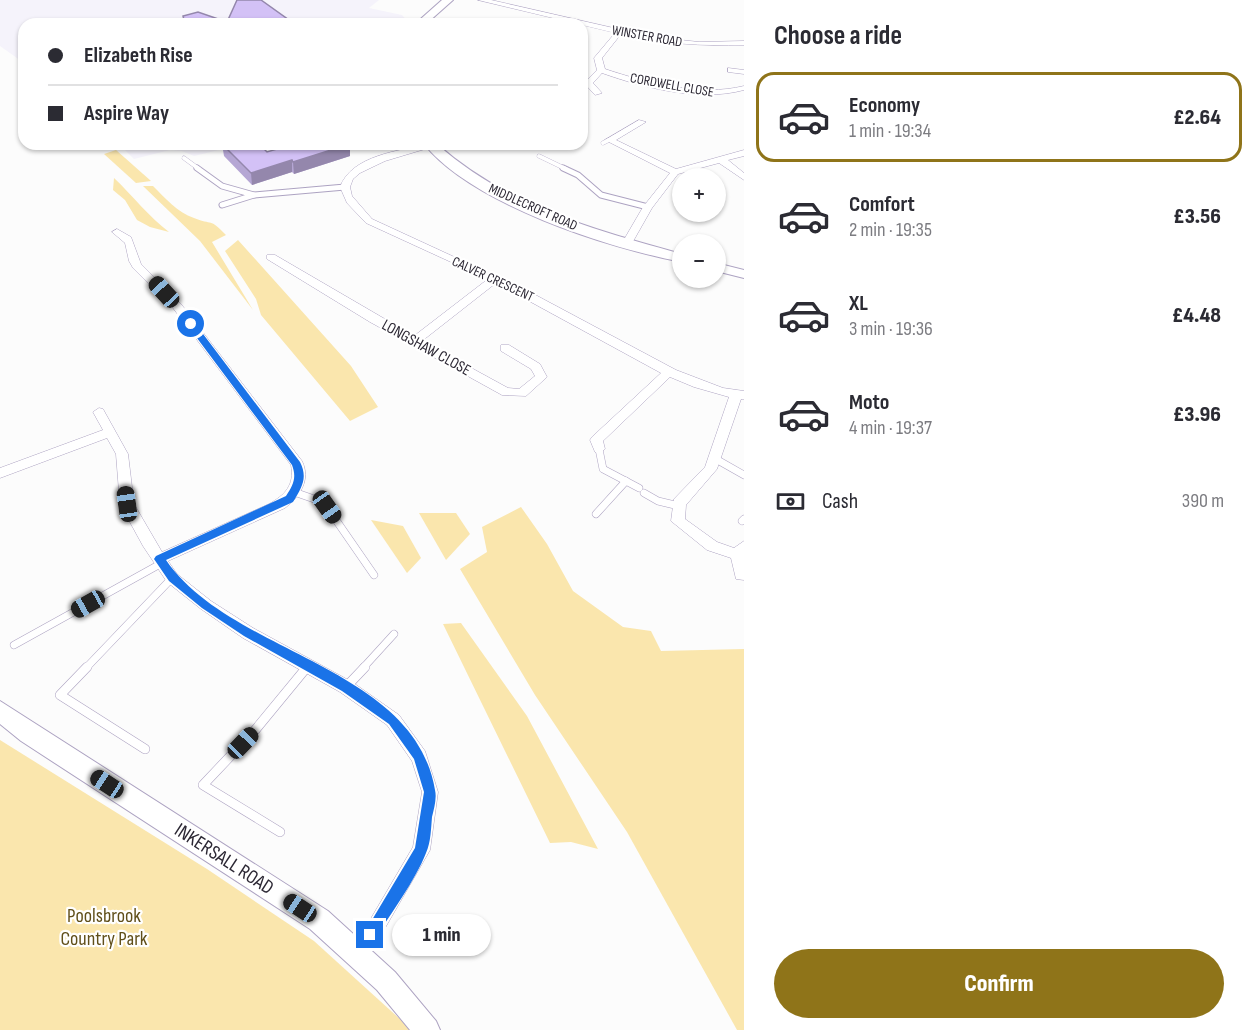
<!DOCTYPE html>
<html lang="en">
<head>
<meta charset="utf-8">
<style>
  body { margin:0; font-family:"Sofia Sans Condensed",sans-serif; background:#f2f2f3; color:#2b2b33; height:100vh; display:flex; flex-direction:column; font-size:22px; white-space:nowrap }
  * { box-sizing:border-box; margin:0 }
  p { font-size:20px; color:#7c7c81 }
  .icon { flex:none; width:33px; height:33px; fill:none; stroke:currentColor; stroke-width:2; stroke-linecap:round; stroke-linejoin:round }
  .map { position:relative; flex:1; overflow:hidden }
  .details { display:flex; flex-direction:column; background:#fff; width:510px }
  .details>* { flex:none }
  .top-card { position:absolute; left:18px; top:18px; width:570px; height:132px; border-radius:18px; box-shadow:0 2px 4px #0004; display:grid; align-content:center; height:132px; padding:0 30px; background:#fff }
  .buttons { position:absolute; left:672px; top:168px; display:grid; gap:12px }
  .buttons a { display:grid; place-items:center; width:54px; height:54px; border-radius:50%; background:#fff; box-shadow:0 2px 4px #0004; font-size:30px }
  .end { position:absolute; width:27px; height:27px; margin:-14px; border:8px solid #1a73e8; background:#fff; box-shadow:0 0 0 3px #fff }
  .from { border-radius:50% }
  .bubble { position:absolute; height:42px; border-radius:21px; background:#fff; box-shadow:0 2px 4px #0004; font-size:20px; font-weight:800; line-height:42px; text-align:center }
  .car { position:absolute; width:18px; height:36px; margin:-18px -9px; border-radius:8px; box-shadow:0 0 4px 2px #0007; background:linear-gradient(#222 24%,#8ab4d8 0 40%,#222 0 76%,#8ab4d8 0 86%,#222 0) }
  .top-card b { display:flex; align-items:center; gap:21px; height:57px; font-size:22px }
  .top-card b+b { border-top:2px solid #e1e1e2 }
  .top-card i { width:15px; height:15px; background:#2b2b33 }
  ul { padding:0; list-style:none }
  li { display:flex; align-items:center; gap:18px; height:90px; margin:0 12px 9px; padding:0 18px; border:3px solid transparent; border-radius:18px }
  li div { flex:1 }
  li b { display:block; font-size:22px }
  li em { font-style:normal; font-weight:800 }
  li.selected { border-color:#8f7419 }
  li>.icon { width:54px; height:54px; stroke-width:1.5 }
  h2 { padding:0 30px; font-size:27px; line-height:72px }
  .pay { display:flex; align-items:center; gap:15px; height:66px; padding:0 30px; font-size:22px }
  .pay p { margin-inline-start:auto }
  .primary-button { display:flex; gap:12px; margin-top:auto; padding:12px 30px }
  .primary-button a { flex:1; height:69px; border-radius:36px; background:#8f7419; color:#fff; font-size:24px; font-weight:800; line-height:69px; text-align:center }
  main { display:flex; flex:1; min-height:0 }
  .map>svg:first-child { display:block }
  .built { fill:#f5f3fb }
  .green { fill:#fae6ad }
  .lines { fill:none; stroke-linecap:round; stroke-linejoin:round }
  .lane-far3-casing { stroke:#ada3c2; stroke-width:4.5 }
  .lane-far2-casing { stroke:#ada3c2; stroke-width:7 }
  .lane-far1-casing { stroke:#ada3c2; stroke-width:8 }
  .lane-casing { stroke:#ada3c2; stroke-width:10 }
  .street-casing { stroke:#ada3c2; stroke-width:1 }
  .secondary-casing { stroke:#ada3c2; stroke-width:2 }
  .lane-far3 { stroke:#fff; stroke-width:4 }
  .lane-far2 { stroke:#fff; stroke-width:5 }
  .lane-far1 { stroke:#fff; stroke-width:7 }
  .lane { stroke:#fff; stroke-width:9 }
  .street { fill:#fff; fill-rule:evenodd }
  .secondary { fill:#fff; fill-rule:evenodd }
  .wall { fill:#b5a6d4 }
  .shaded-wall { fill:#9487ac }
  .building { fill:#d3c1f6; stroke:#9487ac; stroke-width:1.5 }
  .route { fill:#1a73e8 }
  .labels { text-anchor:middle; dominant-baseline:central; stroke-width:4.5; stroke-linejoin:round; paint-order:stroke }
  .far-street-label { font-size:14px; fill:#2c2834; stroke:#fff }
  .street-label { font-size:16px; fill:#2c2834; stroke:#fff }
  .near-street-label { font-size:20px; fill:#2c2834; stroke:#fff }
  .near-park-label { font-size:20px; fill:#604f1a; stroke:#fff }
</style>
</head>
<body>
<main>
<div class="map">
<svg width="744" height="1030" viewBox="0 0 744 1030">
  <rect width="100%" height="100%" fill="#fcfcfc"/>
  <g class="built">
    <path d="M0,0h379l-10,8 33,7 7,8 -385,1v39l-24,-17z"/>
    <path d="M119,144h125l-50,12 -12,-5 -12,-1 -36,9z"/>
  </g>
  <g class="green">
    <path d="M116,150l35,31 -15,2 -32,-29z"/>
    <path d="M114,178c19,18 35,39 55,54l-19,-5 -13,-7 -12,-20 -12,-10z"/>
    <path d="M143,186h10c12,12 24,26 41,32 19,8 15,-1 32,17l-14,7 41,68 -53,-69z"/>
    <path d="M238,240l113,126 27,41 -28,14 -89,-106 -5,-16 -31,-48z"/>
    <path d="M521,507l26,37 26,47 50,36 28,4 10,20 83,-2v381h-7l-110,-198 -92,-137 -75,-126 27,-17 -5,-25z"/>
    <path d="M419,513h37l14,21 -24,26z"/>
    <path d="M371,520l32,6 18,32 -14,15z"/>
    <path d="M461,623l66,93 71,133 -27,-7 -21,1 -107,-219z"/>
    <path d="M0,740l207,129 107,72 98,89h-412z"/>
  </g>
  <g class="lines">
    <g class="lane-far3-casing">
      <g id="lane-far3">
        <path d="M603,143l6,-3"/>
        <path d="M539,156l27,13"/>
        <path d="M184,158l15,11"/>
      </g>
    </g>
    <g class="lane-far2-casing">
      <g id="lane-far2">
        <path d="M197,168l25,18 32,9"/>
        <path d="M563,168l15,7 23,20 47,12"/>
        <path d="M222,205l32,-10 91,-8"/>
      </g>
    </g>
    <g class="lane-far1-casing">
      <g id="lane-far1">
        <path d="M599,449l4,20 36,19"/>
        <path d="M714,458l30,17"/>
        <path d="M294,492l23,8 10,7 47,68"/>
        <path d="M644,493l14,8 21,5"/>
        <path d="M596,514l30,-33"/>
        <path d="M742,521l2,-2"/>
        <path d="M14,645l148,-82"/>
        <path d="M86,668l86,-90"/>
        <path d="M306,668l2,-3"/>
        <path d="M363,668l31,-34"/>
      </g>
    </g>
    <g class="lane-casing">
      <g id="lane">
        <path d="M87,667l-27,28 85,54"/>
        <path d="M346,687l19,-20"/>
        <path d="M280,832l-77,-47 53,-56 51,-62"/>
      </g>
    </g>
    <g class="street-casing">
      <g id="street">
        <path d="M478,0h13l162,37 46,5 45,-1v4c-42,1 -81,-1 -123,-11l-19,24 3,11c42,14 95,28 139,17v4c-44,12 -100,-2 -142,-17l-9,10 9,10 -7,2 -11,-12 13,-13 -3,-12 21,-25z"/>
        <path d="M728,68l16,2v4l-16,-2z"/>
        <path d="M639,120l7,2 -30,18 60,29 68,-19v6l-16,4 16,13v7l-25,-17 -41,11 -26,34 -21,37 -4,1 -5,-3 21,-36 27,-34 -65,-33z"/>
        <path d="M428,144l7,2 -50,15 -25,12 -7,6 -3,8 2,9 20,23 156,72 148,79 47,18 21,3v8h-3l-24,70 -31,36 -1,14 32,23 17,6 10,-7v39l-8,-1 -5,-21 -24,-8 -36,-29 3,-22 31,-32 24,-70 -35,-10 -24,-10 -67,64 2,8 -6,5 -4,-2 -5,-12 2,-3 69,-64 -165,-90 -74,58 86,47 11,1 16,-13 -4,-7 -30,-18v-6h8l31,19 7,13 -21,19 -24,-1 -132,-73 -103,-63v-4h8l139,81 74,-57 -122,-56 -19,-20 -7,-16c12,-32 59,-36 88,-43z"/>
        <path d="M117,229l14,8 10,27 40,40 121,157c9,19 -2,35 -17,47l-117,53 9,13 34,27 42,27 99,54 47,33 26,36 13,41 -8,58 -64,111 -7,2 -7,-2 -2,-7 63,-107 9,-55 -10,-31 -25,-36 -47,-33 -97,-54 -42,-29 -34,-27 -24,-36 -23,-42 -4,-50 -9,-16 -107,40v-10l103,-38 -10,-18 6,-4 4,1 25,45 6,50 28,48 107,-48c16,-9 26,-19 22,-39l-118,-157 -40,-40 -4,-7 -4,-18 -13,-11z"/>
      </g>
    </g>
    <g class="secondary-casing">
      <g id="secondary">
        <path d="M442,0h11l-27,24h-11z"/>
        <path d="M424,144h13c69,62 158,86 245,110v8c-74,-14 -210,-58 -258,-118z"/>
        <path d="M716,263l28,7v8l-28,-7z"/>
        <path d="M0,701l328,210 67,61 41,49 4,9h-30l-33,-40 -67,-61 -289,-188 -21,-17z"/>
      </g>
    </g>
    <use href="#lane-far3" class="lane-far3"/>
    <use href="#lane-far2" class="lane-far2"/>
    <use href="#lane-far1" class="lane-far1"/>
    <use href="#lane" class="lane"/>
    <use href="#street" class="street"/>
    <use href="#secondary" class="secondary"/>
  </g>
  <path class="wall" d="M222,144l45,8 83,4 -56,18 -2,-2 -40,13 -28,-29z"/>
  <g class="shaded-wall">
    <path d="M350,144v12l-56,18 -1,-12z"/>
    <path d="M292,160v12l-40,13 -1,-12z"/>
  </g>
  <g class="building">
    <path d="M237,0h24l31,22 7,2h-114l-2,-8 15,-4 29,10z"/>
    <path d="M222,144h37l8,8 27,-8h56l-57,18 -1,-2 -41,13z"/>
  </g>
  <path class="route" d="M188,322h6l106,140c8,16 2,25 -7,40l-127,58c65,95 248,105 269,230 2,8 -1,19 -3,27 -1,11 -1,25 -6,36 -11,28 -35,60 -51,86l-5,2 -4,-2 -2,-4 2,-5 49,-82 9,-56 -10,-33 -25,-35 -47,-33 -98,-55 -42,-28 -33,-27 -15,-22 2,-3 130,-60c7,-11 11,-18 6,-31l-104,-139z"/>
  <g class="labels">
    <g class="far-street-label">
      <text transform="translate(647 36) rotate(10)">WINSTER ROAD</text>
      <text transform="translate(672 85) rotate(10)">CORDWELL CLOSE</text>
      <text transform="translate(533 207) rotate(24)">MIDDLECROFT ROAD</text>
      <text transform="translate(493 279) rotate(25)">CALVER CRESCENT</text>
    </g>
    <g class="street-label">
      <text transform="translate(426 348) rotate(29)">LONGSHAW CLOSE</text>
    </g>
    <g class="near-street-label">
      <text transform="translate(224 859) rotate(33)">INKERSALL ROAD</text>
    </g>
    <g class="near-park-label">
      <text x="104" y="916">Poolsbrook<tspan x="104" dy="23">Country Park</tspan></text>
    </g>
  </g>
</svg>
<div class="buttons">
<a>+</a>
<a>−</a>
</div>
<i class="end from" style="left:191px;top:324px"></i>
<i class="end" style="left:370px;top:935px"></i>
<div class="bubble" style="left:392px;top:914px;width:99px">1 min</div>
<i class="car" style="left:164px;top:292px;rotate:317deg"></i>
<i class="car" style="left:127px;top:504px;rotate:352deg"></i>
<i class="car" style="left:327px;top:507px;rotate:145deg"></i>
<i class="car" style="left:88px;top:604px;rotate:241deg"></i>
<i class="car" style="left:243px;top:743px;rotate:44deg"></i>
<i class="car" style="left:107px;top:784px;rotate:303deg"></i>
<i class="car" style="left:300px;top:908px;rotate:303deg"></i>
<div class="top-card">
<b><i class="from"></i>Elizabeth Rise</b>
<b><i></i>Aspire Way</b>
</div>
</div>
<section class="details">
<h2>Choose a ride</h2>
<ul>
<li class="selected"><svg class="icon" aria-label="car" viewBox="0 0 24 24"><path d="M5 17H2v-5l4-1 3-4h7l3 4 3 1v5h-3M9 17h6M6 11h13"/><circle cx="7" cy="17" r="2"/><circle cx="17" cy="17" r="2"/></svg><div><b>Economy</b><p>1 min · 19:34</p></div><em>£2.64</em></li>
<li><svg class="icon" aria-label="car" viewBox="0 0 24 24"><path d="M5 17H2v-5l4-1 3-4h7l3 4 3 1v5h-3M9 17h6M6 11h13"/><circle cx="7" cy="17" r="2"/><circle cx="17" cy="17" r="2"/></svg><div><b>Comfort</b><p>2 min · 19:35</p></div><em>£3.56</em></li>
<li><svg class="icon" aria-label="car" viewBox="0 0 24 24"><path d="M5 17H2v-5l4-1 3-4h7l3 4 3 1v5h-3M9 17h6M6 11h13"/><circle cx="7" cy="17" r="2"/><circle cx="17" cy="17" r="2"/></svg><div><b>XL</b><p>3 min · 19:36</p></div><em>£4.48</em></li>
<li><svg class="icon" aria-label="car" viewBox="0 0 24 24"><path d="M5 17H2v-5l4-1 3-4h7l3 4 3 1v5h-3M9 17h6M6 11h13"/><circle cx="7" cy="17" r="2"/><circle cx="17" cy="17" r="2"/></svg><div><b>Moto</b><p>4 min · 19:37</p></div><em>£3.96</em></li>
</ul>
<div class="pay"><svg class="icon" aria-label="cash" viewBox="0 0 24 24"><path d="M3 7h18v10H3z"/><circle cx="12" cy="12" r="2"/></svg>Cash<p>390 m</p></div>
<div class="primary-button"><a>Confirm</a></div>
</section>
</main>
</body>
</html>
